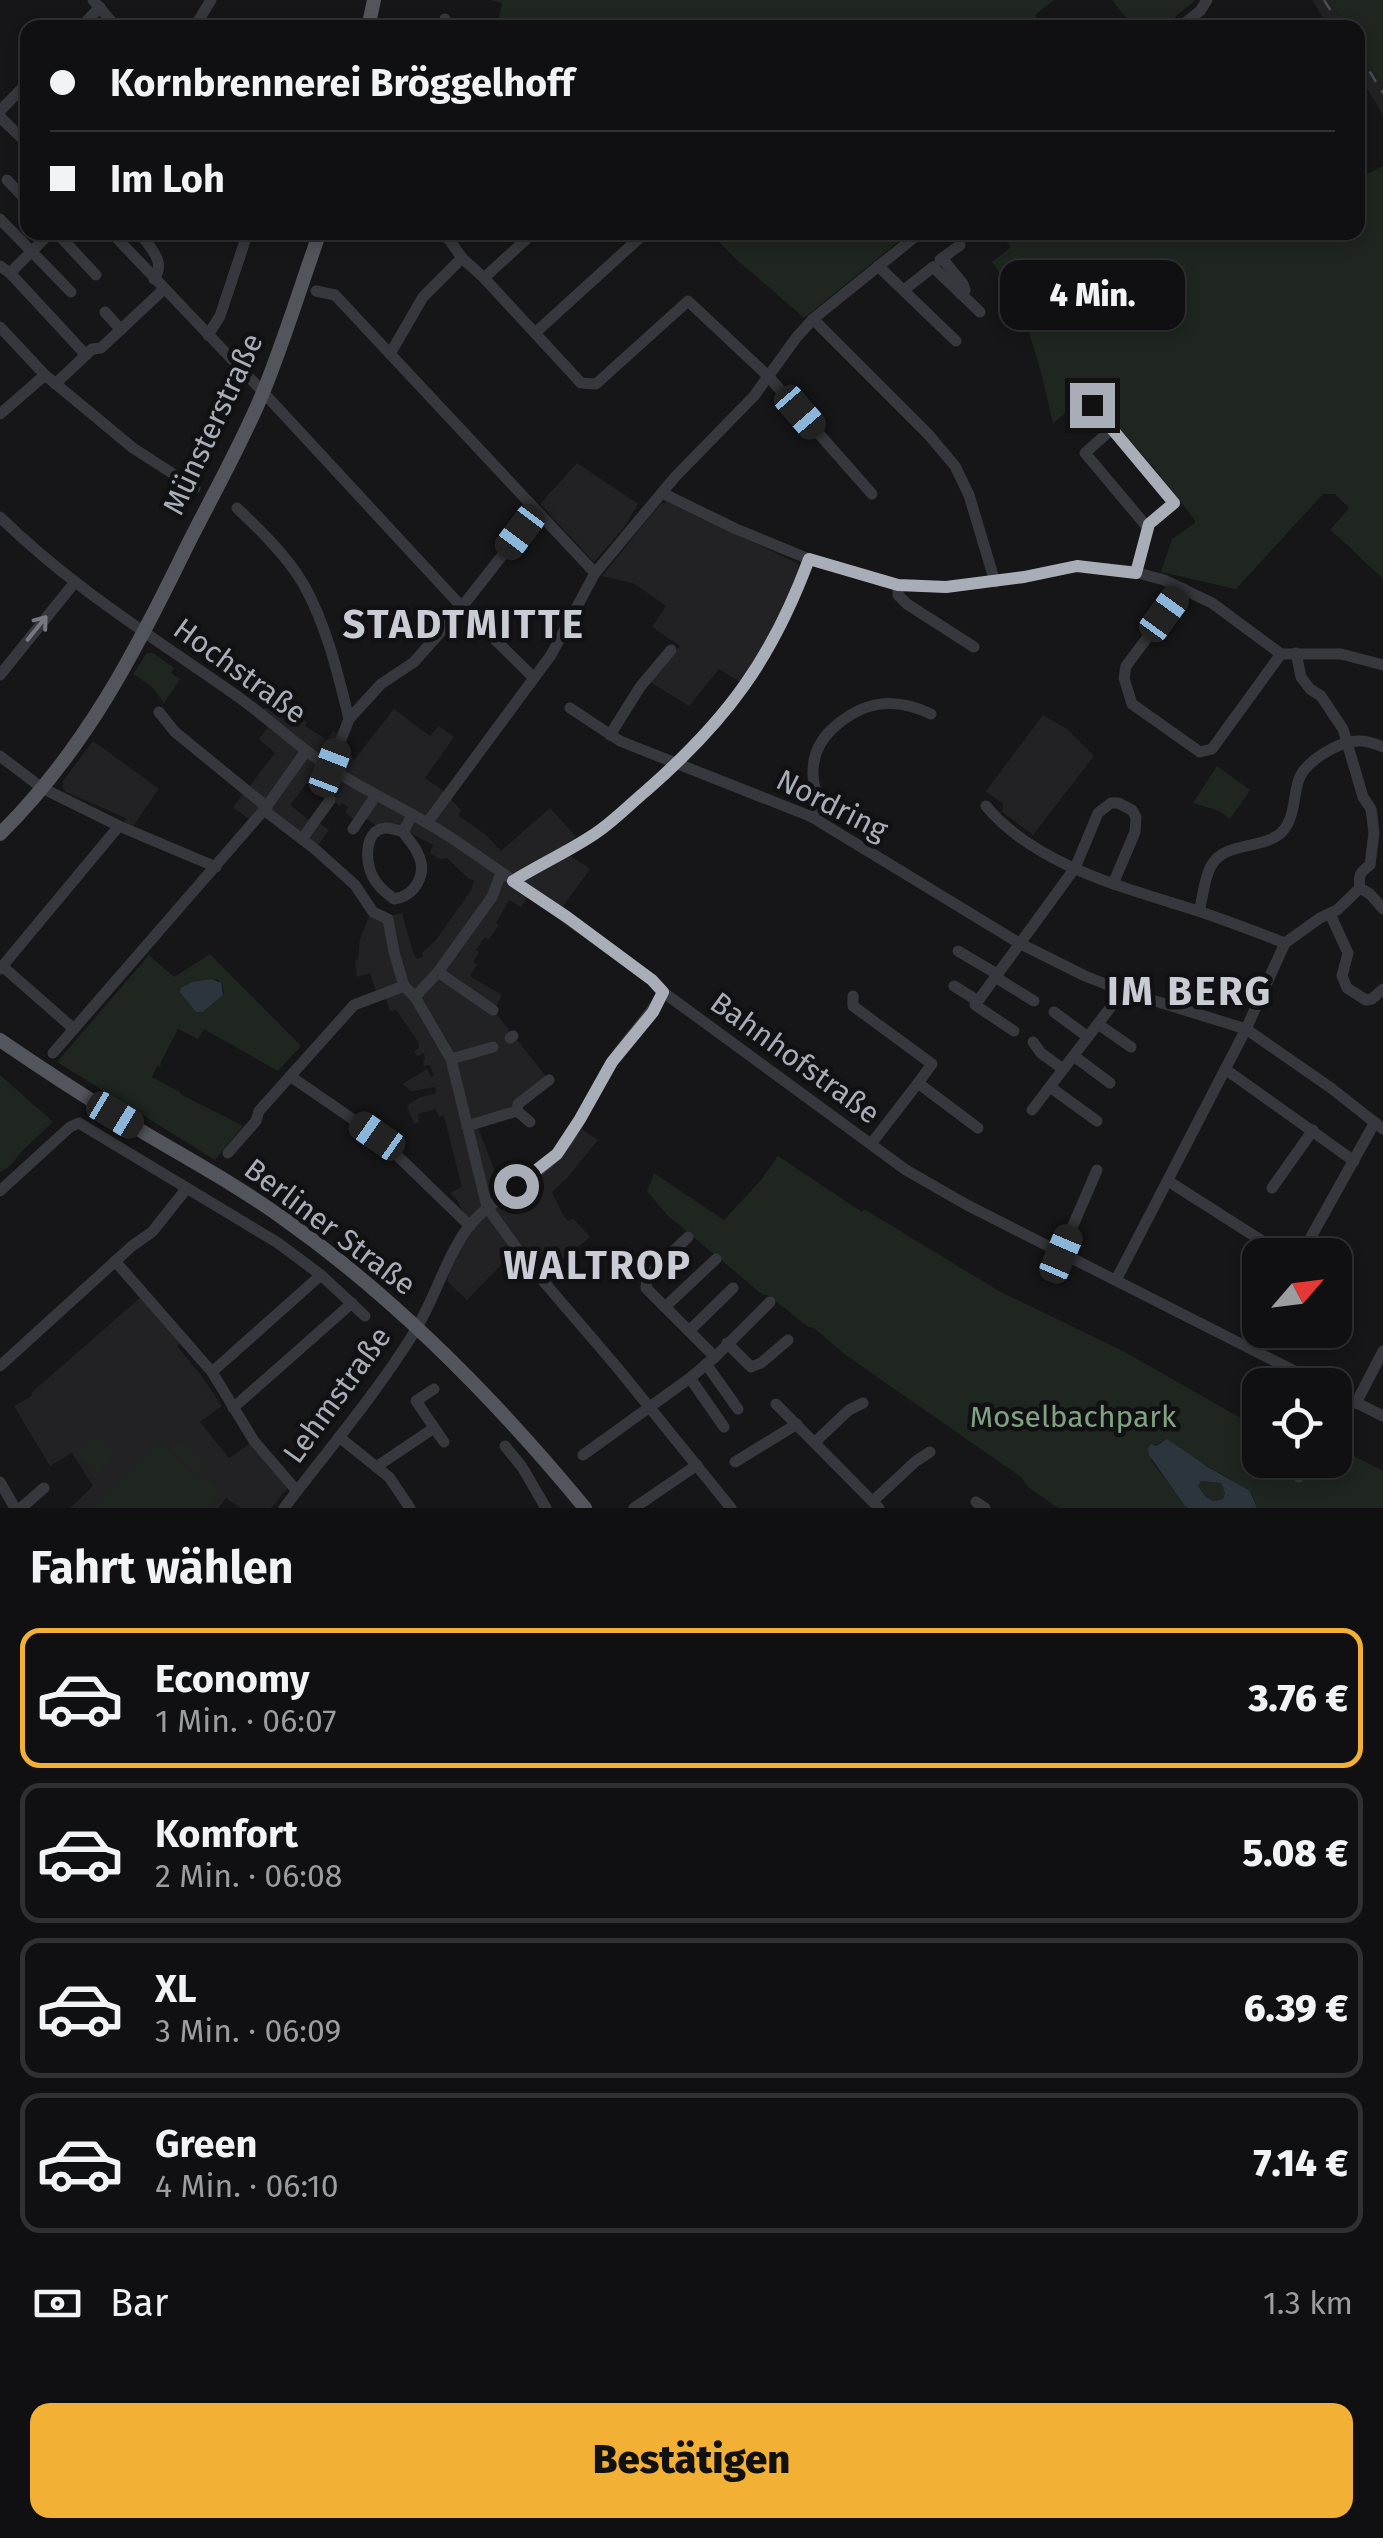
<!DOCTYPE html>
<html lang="de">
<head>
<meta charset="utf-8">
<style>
  body { margin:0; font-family:"Fira Sans",sans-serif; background:#1e1e20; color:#f1f3f6; height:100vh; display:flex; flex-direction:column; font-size:38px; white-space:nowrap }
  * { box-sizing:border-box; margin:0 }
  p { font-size:32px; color:#9c9d9f }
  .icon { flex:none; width:55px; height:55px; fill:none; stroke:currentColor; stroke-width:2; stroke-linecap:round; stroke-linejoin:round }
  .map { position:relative; height:1508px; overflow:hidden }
  .side { display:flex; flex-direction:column; background:#101012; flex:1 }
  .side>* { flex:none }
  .guide { position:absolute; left:20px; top:20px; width:1345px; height:220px; border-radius:20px; box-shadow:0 5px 15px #0003,0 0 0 2px #303032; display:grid; align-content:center; height:220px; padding:0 30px; background:#101012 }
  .needle { width:65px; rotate:62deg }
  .controls { position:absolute; left:1242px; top:1238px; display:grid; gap:20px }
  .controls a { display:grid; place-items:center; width:110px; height:110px; border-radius:20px; background:#101012; box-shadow:0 5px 15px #0003,0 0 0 2px #303032; font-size:50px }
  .end { position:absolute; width:45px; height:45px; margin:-22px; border:12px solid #a8adb8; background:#111; box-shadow:0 0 0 5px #111 }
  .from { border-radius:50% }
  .bubble { position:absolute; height:70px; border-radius:20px; background:#101012; box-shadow:0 5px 15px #0003,0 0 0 2px #303032; font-size:32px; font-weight:800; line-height:70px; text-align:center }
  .car { position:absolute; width:30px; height:60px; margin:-30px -15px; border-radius:12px; box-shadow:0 0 8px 2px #0007; background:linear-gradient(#222 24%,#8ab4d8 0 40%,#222 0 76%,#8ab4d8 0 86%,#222 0) }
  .guide b { display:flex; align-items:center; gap:35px; height:95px; font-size:38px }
  .guide b+b { border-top:2px solid #303032 }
  .guide i { width:25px; height:25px; background:#f1f3f6 }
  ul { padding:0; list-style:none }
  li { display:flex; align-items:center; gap:30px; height:140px; margin:0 20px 15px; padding:0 10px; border:5px solid #303032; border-radius:20px }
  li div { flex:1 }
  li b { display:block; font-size:38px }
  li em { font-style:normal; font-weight:800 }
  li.active { border-color:#f2b134 }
  li>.icon { width:90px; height:90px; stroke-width:1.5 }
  h2 { padding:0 30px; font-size:45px; line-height:120px }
  .pay { display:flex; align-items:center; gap:25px; height:110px; padding:0 30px; font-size:38px }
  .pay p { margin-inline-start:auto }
  .action { display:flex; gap:20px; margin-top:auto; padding:20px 30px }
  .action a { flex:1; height:115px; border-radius:20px; background:#f2b134; color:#111; font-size:40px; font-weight:800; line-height:115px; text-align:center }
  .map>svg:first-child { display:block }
  .built { fill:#222225 }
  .green { fill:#1e261f; fill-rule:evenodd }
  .water { fill:#2c353c; fill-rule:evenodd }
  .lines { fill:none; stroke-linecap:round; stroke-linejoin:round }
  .minor { stroke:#37383d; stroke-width:11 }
  .major { stroke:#53555c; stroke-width:14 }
  .rail { stroke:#4a4c52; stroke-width:2.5; stroke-dasharray:12 10; stroke-linecap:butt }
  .oneway { stroke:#757881 }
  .route { stroke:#a8adb8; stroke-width:12 }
  .labels { text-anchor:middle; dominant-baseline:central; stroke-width:9; stroke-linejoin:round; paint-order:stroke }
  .street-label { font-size:30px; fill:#a8adb8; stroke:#111113 }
  .park-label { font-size:30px; fill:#7fa381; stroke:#111113 }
  .district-label { font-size:40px; font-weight:bold; letter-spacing:2.5px; fill:#c9ccd4; stroke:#111113 }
</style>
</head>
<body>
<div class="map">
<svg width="1383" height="1508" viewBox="0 0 1383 1508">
  <rect width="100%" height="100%" fill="#161618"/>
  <g class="built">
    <path d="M1312,0h17l18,27h-18z"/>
    <path d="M1358,44l25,41v30l-25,-41z"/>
    <path d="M577,463l61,41 -13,22 -31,36 -54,-58z"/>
    <path d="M667,502l132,62 -1,11 -17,39 -39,69 -23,-14 -30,37 -39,-24 30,-36 -28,-19 14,-21 -31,-22 -33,-8 58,-72z"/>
    <path d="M269,702l12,9 2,-3 16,13 3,-2 5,3 -2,4 21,13 7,-8 5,4 -5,9 21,16 40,-51 36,27 9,-10 15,11 -29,41 17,12 19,20 -3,5 28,20 15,16 49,-43 26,29 -12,8 5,10 21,14 -26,36 -11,11 -25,-19 -7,10 -12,-7 -13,23 3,2 -10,14 -4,-2 -9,13 3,2 -6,10 4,3 -7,11 32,19 -8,16 55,69 -31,24 -42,19 28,71 57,-37 21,-28 16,11 -31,38 -15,14 10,21 6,8 5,-3 17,19 -55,45 -23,-28 -45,46 -20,-19 12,-40 11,-15 -13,-26 -7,-7 12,-6 -7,-27 -11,-44 -5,1 -3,-8 -18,5 1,8 -5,2 -7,-18 11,-8 18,-5 -1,-6 -24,4 -9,-7 25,-15 4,8 3,-1 -4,-11 -6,1 -1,-5 2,-1 -1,-7 -7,3 -3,-4 5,-4v-5l-23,-33 -6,1 -8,-22 -6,2 -6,-18 -13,4 -2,-17 3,-1 2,-20 9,-23 13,2 20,-5 11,39 4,7 6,-3 -1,-3 14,-13 35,-50 3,-10 -5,-1 -22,-21 -7,1 -10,-6 3,-8 -24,-13 -21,-6 -13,-1 -10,-7 -11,2 -9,-8 3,-5 -6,-4 -2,3 -12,-9 -3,3 -4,-3 2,-3 -16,-11 -17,22 19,15 10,3 10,7 -11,15 -50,-36 -13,15 -22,-17 42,-54 -16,-14 10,-13 -6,-16z"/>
    <path d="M1043,715l24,14 27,27 -61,79 -31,-23 1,-8 -17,-13z"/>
    <path d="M93,741l66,48 -26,37 -9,-4 2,-4 -60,-26 -3,-4v-7z"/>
    <path d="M141,1297l40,44 -4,5 24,29 21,31 -22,16 29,36 20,-14 39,44 -17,20h-30l-15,-10 -8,10h-148l23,-22 -21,-33 -22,13 -36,-60 18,-10 -1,-3z"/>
  </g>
  <g class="green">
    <path d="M490,0h564l-19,15 9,12 -547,1 5,-25z"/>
    <path d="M1112,0h83l-33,28 -28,-1z"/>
    <path d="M1329,0h54v85l-25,-41v-16l-11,-1z"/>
    <path d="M1383,166v412c-19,-15 -34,-33 -53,-48l19,-22 -14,-14h-12l-87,95 -75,-17 11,-33 23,-16v-3l-40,-51 -66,-75 -36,29c-13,-56 -25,-114 -61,-161l19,-15 -12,-14 359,-1v-53z"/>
    <path d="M710,233h199l-105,85 -70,-61z"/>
    <path d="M147,653h6l21,15 -3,5 9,6 -16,24 -12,-16 -19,-13z"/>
    <path d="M1217,766l33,24 -20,29 -11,-8 -26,-8z"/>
    <path d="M210,954l91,92 -23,25 -74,-42 -6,10 -20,-10 -18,35 1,3 -4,-1 -5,11 28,15v2l63,32 -28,34 -158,-98 92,-107 25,22zM212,979l6,1 6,11 -1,4 -20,17 -18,-27z"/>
    <path d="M0,1075l53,47 -30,28 -13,16 -10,6z"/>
    <path d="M778,1156l84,56 2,-3 135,82 124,60 137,78v31h57l27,13 10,-17 29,15v37h-126l-5,-14 -27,-18 -62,-35 -9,5 -3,14 36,48h-129l-30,-21 -7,-10 -174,-121 -33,-28 -6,-1 -40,-32h-5l-96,-80 -20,-24 7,-18 70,47 37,-40z"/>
    <path d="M96,1434l20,21 -20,19 -18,-22z"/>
    <path d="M180,1441l26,25 -8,8 -26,-25z"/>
    <path d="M160,1442l41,41 6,-4 12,11 -5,5 2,3 -9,10h-114z"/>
    <path d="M1200,1481l21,2 4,10 -2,6 -10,2 -7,-4 -8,-11z"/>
  </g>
  <g class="water">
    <path d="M212,979l9,4 2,12 -20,17h-7l-16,-20 1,-4 11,-6z"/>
    <path d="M1167,1439l41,28 42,24 7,17h-69l-3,-2 -36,-51 -1,-7 3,-4 5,2zM1201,1481l20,2 4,10 -2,6 -10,2 -7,-4 -8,-11z"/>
  </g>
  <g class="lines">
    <g class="minor">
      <path d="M93,0l24,28"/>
      <path d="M80,28l20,-21"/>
      <path d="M194,28l17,-28"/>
      <path d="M443,28l2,-9"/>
      <path d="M1179,28l21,-17 7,-11"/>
      <path d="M0,111l28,-29"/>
      <path d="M0,117l28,27"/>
      <path d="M7,180l21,22"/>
      <path d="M0,219l71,73"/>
      <path d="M56,232l40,43"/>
      <path d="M111,232l152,160 198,214 73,72"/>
      <path d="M139,232c10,15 28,29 15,47"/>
      <path d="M428,232l20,6"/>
      <path d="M448,238l14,20 22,20 97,105 15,1 92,-83 80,75 104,118"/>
      <path d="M942,258l21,26 2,6 -4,4"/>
      <path d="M940,260l20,-15"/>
      <path d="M0,266l10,7 76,82 -31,29"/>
      <path d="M878,266l78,75"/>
      <path d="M10,273l41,-41"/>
      <path d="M484,278l50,-46"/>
      <path d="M904,290l29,-23 47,45"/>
      <path d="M316,291l19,4 260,278"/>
      <path d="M105,312l16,18"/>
      <path d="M813,319l115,115 27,32 14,29 26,87"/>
      <path d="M0,327l45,48"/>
      <path d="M535,333l111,-101"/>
      <path d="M208,335l12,-19 28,-84"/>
      <path d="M390,354l33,-57 39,-39"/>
      <path d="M86,355l6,-6 9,-1 63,-59"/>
      <path d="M1092,405l83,98 -26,21 -13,49"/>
      <path d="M0,414l45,-39 88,73 62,40"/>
      <path d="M1112,429l-27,24 63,75"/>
      <path d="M662,493l74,36 73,30 89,26 48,2 78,-10 53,-11 54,5 33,9 48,23 69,51h60l42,11"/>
      <path d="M237,508c24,23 50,48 67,77 23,42 34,89 45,134"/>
      <path d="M0,517c71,70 156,122 237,179 31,22 59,49 90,70 41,27 86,46 126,73 67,45 133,93 199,141l11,12 243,178 61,35 355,180"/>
      <path d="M898,585v10l9,9 67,43"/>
      <path d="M1184,589l-58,77 -2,12 8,26 68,48 12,-3 69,-95"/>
      <path d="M0,675l75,-93"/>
      <path d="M570,708l50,33 192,76 207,126 66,33 38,15 123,38 85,59 52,41"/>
      <path d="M159,712l16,20 92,75"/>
      <path d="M610,735l30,-48 31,-37"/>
      <path d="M0,756l42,32 77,38 97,41"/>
      <path d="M330,768l19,-49 32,-35 33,-22 40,-45 83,-106"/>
      <path d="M986,806c50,60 140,82 212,105 30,10 58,21 87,32"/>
      <path d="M264,810l52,40 39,35 18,27 15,7 6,33 10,34 11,11 36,62 36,148 39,54 90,105 115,142"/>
      <path d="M812,817c12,-26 0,-23 1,-45 0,-16 7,-31 18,-42 31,-29 62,-34 100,-16"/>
      <path d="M427,823l124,-168 44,-82 80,-96 79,-81 42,-58 17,-19 108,-87"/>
      <path d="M353,829l23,-34"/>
      <path d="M403,832c-3,-1 -13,-4 -16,-4 -23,0 -22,33 -15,47 5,11 13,17 22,24 21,-3 34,-25 24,-45 -3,-8 -10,-15 -15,-22l9,-17"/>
      <path d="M302,839l28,-39"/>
      <path d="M513,881c26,-16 55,-29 81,-46 19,-12 35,-30 53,-45 78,-68 126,-133 162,-231"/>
      <path d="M1360,888l10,6 13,15"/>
      <path d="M1199,911c4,-13 5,-33 12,-45 14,-25 50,-16 70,-33 14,-14 12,-34 17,-51 5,-20 42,-42 62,-41 7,0 16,3 23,6"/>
      <path d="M1330,914l18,39 -6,23 5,12 19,12 6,-1 11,-10"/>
      <path d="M958,951l39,23"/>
      <path d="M2,966l72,63"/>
      <path d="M0,969l119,-143"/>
      <path d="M438,972l55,38"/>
      <path d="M995,977l39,24"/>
      <path d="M954,986l24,15"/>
      <path d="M853,996v10l79,58 -14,19"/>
      <path d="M415,997l23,-25 54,-75 9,-24"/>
      <path d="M1054,1012l34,25"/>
      <path d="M1098,1024l33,23"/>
      <path d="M1014,1031l-39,-26 100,-137 23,-55 13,-10h7l14,7 4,7 -1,15 -22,52"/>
      <path d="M510,1038l3,-2"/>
      <path d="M1033,1042l8,11 22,16"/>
      <path d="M53,1053l211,-243 42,-59"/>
      <path d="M1074,1056l36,27"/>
      <path d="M451,1059l42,-12"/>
      <path d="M1225,1069l129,92"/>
      <path d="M290,1076l87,60 93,90"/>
      <path d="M1050,1087l47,34"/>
      <path d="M1032,1110l91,-119"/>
      <path d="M517,1111l1,-7 31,-24"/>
      <path d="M467,1126l50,-15 13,11"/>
      <path d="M871,1144l47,-61 60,45"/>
      <path d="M228,1153l28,-32 3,-10 95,-106 50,-19"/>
      <path d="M1168,1181l116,74"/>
      <path d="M1272,1188l41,-58"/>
      <path d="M0,1191l70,-64 9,-4 199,120 43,32 44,41"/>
      <path d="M688,1237l-41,40 -1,11 69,69"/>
      <path d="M1061,1253l36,-83"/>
      <path d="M1301,1255l74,-133"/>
      <path d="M115,1261l97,111 42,69 43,50"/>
      <path d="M1116,1280l130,-251 39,-86 35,-25 17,-8 23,-22c-2,-12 0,-16 10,-23l4,-32 -3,-24 -8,-12 -20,-68 -22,-33 -11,-7 -9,-12 -5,-24"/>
      <path d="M665,1307l51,-48"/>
      <path d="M689,1331l44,-43"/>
      <path d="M727,1343l24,24 10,-4 27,-23"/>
      <path d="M706,1364l32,45"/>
      <path d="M0,1366l132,-120 20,-14 35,-44"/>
      <path d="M212,1372l109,-97"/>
      <path d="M690,1378l34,49"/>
      <path d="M434,1389l-18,12 28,41"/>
      <path d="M1335,1392l48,24"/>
      <path d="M1356,1403l27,-52"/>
      <path d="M776,1404l103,104"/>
      <path d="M233,1408l119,-105"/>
      <path d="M339,1437l50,40 21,31"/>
      <path d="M815,1442l34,-32 14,-7"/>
      <path d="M505,1446l17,21 24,41"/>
      <path d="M583,1455l107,-77 25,-21 55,-55"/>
      <path d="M735,1462l62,-38"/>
      <path d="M376,1467l58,-39"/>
      <path d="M1299,1477l9,-17"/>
      <path d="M0,1482l15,26"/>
      <path d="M873,1501l43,-40 14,-9"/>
      <path d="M976,1502l9,6"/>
      <path d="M21,1508l23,-20"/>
      <path d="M284,1508c44,-58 93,-115 131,-177 20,-33 30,-71 52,-102 22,-29 56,-43 82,-67 30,-27 42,-70 65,-103 16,-25 35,-40 49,-67"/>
      <path d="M634,1508l63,-43"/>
    </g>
    <g class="major">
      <path d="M368,28l6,-28"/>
      <path d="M0,834c84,-83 135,-181 186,-286 26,-52 56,-104 78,-158 21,-52 37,-105 56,-158"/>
      <path d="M0,1040c38,26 76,51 115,75 56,35 115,65 169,104 113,80 213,182 301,289"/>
    </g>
    <g class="rail">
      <path d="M1324,0l18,28"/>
      <path d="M1358,53l25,40"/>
    </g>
  </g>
  <defs><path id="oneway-shaft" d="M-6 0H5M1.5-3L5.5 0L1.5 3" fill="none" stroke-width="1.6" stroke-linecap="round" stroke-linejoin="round" transform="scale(2.5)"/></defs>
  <use class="oneway" href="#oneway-shaft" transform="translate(37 628) rotate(-51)"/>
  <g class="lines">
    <path class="route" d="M516,1186l41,-32 23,-35 32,-57 41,-50 10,-20 -11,-12 -85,-63 -54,-36c26,-16 54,-29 80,-46 19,-12 36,-30 54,-45 80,-70 125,-131 162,-231l89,26 48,2 78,-10 53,-11 59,7 13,-49 25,-21 -82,-98"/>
  </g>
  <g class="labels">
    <g class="street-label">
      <text transform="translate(213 424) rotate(-65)">Münsterstraße</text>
      <text transform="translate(240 671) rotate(36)">Hochstraße</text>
      <text transform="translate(832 805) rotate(27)">Nordring</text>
      <text transform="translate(795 1058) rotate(36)">Bahnhofstraße</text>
      <text transform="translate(330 1227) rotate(37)">Berliner Straße</text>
      <text transform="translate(337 1395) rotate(-54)">Lehmstraße</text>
    </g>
    <g class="park-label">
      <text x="1073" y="1417">Moselbachpark</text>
    </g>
    <g class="district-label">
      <text x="464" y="625">STADTMITTE</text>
      <text x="1190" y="992">IM BERG</text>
      <text x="598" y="1266">WALTROP</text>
    </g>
  </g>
</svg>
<div class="controls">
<a><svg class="needle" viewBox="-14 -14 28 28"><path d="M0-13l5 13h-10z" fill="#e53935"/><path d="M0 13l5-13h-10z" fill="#9c9d9f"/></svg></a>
<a><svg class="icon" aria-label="locate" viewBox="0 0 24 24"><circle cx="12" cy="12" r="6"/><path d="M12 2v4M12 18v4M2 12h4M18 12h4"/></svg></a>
</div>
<i class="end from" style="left:516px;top:1186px"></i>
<i class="end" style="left:1092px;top:405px"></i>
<div class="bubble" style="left:1000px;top:260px;width:185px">4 Min.</div>
<i class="car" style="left:800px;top:412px;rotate:139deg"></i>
<i class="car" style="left:520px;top:532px;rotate:217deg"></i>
<i class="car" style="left:1164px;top:614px;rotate:36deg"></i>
<i class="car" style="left:330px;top:768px;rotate:21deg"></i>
<i class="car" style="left:115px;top:1115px;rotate:121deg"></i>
<i class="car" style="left:377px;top:1136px;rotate:305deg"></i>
<i class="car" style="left:1061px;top:1254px;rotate:23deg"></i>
<div class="guide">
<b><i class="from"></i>Kornbrennerei Bröggelhoff</b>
<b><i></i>Im Loh</b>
</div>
</div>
<section class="side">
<h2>Fahrt wählen</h2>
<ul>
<li class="active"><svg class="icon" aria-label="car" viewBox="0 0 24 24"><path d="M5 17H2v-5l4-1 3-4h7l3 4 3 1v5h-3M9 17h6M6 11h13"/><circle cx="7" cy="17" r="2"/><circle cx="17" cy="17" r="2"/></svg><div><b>Economy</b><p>1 Min. · 06:07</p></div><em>3.76 €</em></li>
<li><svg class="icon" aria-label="car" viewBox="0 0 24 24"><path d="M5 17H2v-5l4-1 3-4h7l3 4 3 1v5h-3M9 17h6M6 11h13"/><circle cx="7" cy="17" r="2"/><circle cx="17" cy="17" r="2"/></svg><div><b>Komfort</b><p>2 Min. · 06:08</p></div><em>5.08 €</em></li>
<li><svg class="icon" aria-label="car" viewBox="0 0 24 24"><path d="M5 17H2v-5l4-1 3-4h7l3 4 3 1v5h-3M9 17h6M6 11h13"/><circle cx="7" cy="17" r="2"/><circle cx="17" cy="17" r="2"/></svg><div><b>XL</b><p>3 Min. · 06:09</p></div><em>6.39 €</em></li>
<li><svg class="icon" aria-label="car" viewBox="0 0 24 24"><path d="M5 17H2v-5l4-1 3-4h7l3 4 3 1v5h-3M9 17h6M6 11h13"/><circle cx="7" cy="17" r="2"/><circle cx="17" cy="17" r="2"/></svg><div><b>Green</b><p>4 Min. · 06:10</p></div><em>7.14 €</em></li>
</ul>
<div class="pay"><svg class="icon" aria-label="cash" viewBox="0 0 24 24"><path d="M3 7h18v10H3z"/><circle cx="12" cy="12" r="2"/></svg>Bar<p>1.3 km</p></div>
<div class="action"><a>Bestätigen</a></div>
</section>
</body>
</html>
